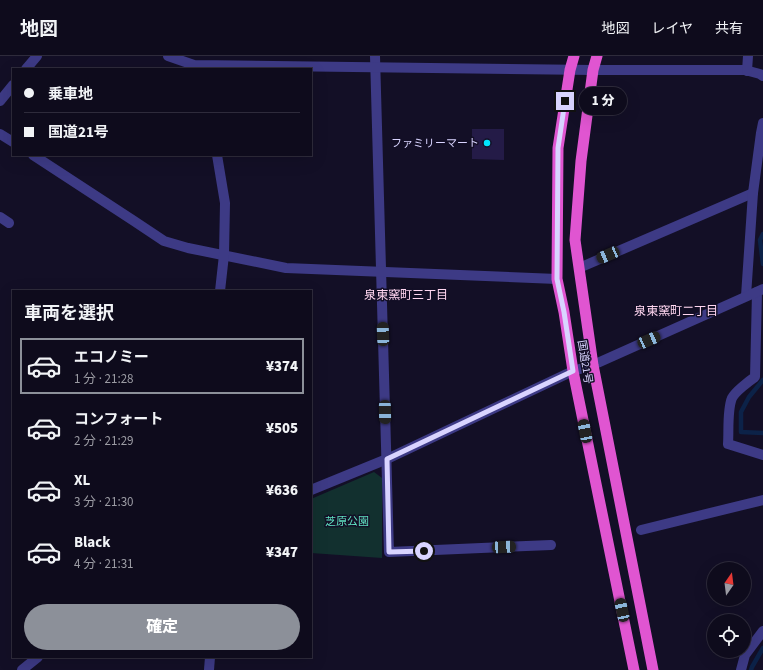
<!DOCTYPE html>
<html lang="ja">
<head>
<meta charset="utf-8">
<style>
  body { margin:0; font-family:"Source Sans 3","Noto Sans JP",sans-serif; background:#1c1929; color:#f1f3f6; height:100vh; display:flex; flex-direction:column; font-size:15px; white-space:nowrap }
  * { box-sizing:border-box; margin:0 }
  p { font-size:13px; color:#9b9ba3 }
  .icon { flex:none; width:22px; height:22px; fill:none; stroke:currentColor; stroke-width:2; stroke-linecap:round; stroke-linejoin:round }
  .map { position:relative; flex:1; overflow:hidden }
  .panel { position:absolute; left:12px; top:234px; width:300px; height:368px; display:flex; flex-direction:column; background:#0e0b1c; border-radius:0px; box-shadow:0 4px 16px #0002,0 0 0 1px #2e2b3b }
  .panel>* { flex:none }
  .banner { position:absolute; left:12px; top:12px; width:300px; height:88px; border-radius:0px; box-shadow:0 4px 16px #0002,0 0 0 1px #2e2b3b; display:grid; align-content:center; height:88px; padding:0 12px; background:#0e0b1c }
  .needle { width:26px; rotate:14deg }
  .controls { position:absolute; left:707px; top:506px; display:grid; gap:8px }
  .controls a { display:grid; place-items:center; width:44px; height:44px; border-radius:50%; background:#0e0b1c; box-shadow:0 4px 16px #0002,0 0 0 1px #2e2b3b; font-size:20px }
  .end { position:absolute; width:18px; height:18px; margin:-9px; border:5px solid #d9d4ff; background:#111; box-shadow:0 0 0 2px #111 }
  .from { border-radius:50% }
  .bubble { position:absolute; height:28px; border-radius:14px; background:#0e0b1c; box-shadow:0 4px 16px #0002,0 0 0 1px #2e2b3b; font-size:13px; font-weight:800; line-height:28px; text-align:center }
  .car { position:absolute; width:12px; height:24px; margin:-12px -6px; border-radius:5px; box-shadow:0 0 3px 1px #0007; background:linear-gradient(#222 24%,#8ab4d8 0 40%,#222 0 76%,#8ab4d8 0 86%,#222 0) }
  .banner b { display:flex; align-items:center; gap:14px; height:38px; font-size:15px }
  .banner b+b { border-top:1px solid #2e2b3b }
  .banner i { width:10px; height:10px; background:#f1f3f6 }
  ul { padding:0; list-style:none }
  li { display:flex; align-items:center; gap:12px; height:56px; margin:0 8px 6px; padding:0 4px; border:2px solid transparent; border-radius:0px }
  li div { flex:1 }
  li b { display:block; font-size:15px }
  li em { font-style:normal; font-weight:800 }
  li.current { border-color:#8c9099 }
  li>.icon { width:36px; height:36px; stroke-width:1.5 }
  h2 { padding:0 12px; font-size:18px; line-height:48px }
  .primary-button { display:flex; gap:8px; margin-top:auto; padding:8px 12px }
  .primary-button a { flex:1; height:46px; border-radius:24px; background:#8c9099; color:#fff; font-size:16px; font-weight:800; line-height:46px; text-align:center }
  header { display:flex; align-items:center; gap:24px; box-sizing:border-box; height:56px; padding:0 20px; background:#0e0b1c; border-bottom:1px solid #2e2b3b }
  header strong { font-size:19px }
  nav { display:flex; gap:22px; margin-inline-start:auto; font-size:14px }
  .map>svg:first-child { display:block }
  .green { fill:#12302f }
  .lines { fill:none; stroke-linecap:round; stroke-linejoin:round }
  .stream { stroke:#0c2248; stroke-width:4.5 }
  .building { fill:#241b47 }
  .minor { stroke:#3d3a85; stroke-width:10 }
  .tertiary { stroke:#3d3a85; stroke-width:10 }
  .trunk { stroke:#e055d1; stroke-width:11 }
  .route { stroke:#d9d4ff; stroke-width:5 }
  .poi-dot { fill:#00e5ff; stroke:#130f26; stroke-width:1.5 }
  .labels { text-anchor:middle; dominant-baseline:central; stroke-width:3; stroke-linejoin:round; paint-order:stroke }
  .poi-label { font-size:11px; fill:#d9d4ff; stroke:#130f26; text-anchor:end }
  .street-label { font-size:11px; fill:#d9d4ff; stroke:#130f26 }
  .park-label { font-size:11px; fill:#5fe0c0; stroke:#130f26 }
  .neighbourhood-label { font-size:12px; fill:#ffd6f0; stroke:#130f26 }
</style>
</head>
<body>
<header>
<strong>地図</strong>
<nav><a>地図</a><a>レイヤ</a><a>共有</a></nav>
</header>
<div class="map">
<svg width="763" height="614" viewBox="0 0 763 614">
  <rect width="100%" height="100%" fill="#130f26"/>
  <path class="green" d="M374,416l8,6v80l-71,-5v-54z"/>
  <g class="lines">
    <g class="stream">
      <path d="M763,178l-3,6 3,24"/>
      <path d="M763,324l-14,17 -8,15v20l22,1"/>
      <path d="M751,614l1,-3 11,-19"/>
    </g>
  </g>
  <path class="building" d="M472,73h32v31l-32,-1z"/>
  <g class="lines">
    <g class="minor">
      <path d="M375,0l14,496 162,-7"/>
      <path d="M26,13l11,-13"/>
      <path d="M593,14h152l15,4 3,2"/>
      <path d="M747,15l1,-15"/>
      <path d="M0,45l13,-16"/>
      <path d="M0,78l13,8"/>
      <path d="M33,99l101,66 30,20 24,7 98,20 271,11"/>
      <path d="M217,99l8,48 -1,52 -4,36"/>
      <path d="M0,161l9,6"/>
      <path d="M579,212l174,-75"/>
      <path d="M757,236l-2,85c-6,4 -20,15 -23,21 -5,12 -3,33 -4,46l35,11"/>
      <path d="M746,240l7,-103 8,-60 2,-10"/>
      <path d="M311,434l76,-31 186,-88 20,-6 170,-76"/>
      <path d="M641,474l122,-30"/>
      <path d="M22,614l16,-13"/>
      <path d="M209,614l1,-13"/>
      <path d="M741,614l4,-15 18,-24"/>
    </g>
    <path class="tertiary" d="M168,0l26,9 399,5"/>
    <g class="trunk">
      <path d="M574,0l-4,14 -12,78 -1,131 7,33 9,59 61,299"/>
      <path d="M597,0l-4,14 -12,91 -6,79 18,125 60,305"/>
    </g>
  </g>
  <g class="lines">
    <path class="route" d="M424,495l-35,1 -2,-93 186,-88 -9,-59 -7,-33 1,-131 7,-47"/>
  </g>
  <circle class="poi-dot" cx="487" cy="87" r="4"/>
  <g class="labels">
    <g class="poi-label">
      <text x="479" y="87">ファミリーマート</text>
    </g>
    <g class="street-label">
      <text transform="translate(585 306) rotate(81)">国道21号</text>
    </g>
    <g class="park-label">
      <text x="347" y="465">芝原公園</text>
    </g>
    <g class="neighbourhood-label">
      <text x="406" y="239">泉東窯町三丁目</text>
      <text x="676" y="255">泉東窯町二丁目</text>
    </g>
  </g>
</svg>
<div class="controls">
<a><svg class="needle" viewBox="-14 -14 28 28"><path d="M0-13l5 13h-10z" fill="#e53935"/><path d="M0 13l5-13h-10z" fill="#9b9ba3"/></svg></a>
<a><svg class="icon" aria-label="locate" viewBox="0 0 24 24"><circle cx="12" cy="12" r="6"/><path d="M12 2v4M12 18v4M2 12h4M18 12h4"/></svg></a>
</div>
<i class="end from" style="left:424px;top:495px"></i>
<i class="end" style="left:565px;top:45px"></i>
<div class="bubble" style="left:579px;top:31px;width:48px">1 分</div>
<i class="car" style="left:608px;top:199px;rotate:247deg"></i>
<i class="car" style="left:383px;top:278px;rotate:358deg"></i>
<i class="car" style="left:649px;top:284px;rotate:66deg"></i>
<i class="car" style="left:385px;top:356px;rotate:179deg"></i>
<i class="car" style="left:585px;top:375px;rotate:349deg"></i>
<i class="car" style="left:504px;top:491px;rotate:87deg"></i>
<i class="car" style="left:622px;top:554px;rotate:348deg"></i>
<div class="banner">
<b><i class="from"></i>乗車地</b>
<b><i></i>国道21号</b>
</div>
<section class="panel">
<h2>車両を選択</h2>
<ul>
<li class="current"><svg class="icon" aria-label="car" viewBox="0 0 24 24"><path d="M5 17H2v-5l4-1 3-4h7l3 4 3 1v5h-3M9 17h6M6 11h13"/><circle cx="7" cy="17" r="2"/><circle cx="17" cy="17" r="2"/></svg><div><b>エコノミー</b><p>1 分 · 21:28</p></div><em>¥374</em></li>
<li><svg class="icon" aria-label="car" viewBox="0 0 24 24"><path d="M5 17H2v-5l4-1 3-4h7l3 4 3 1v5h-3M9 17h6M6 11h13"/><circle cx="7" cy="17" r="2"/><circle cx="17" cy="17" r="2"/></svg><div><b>コンフォート</b><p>2 分 · 21:29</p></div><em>¥505</em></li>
<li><svg class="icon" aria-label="car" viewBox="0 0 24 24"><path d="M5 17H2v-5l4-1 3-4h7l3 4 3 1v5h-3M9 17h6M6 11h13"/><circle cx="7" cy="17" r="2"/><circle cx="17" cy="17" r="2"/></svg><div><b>XL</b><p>3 分 · 21:30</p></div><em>¥636</em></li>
<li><svg class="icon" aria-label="car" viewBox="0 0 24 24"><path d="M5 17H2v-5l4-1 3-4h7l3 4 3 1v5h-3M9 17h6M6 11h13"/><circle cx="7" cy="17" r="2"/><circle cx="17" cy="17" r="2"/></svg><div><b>Black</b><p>4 分 · 21:31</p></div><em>¥347</em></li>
</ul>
<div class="primary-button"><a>確定</a></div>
</section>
</div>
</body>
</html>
